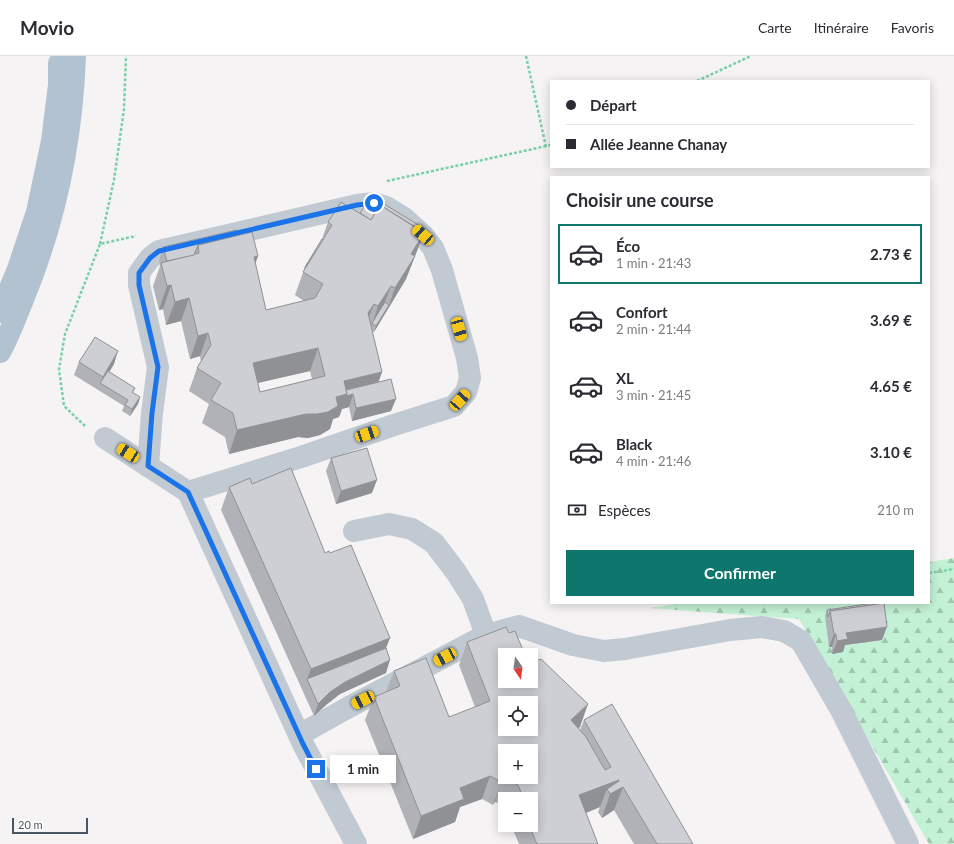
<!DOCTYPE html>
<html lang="fr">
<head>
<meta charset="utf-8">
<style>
  body { margin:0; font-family:Lato,sans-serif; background:#f2f2f3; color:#2b2b33; height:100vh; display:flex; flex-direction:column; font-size:15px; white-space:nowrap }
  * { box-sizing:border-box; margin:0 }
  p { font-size:13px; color:#7c7c81 }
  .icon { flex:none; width:22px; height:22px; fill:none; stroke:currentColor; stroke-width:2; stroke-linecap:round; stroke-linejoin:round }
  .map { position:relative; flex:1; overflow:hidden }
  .panel { position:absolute; left:550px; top:120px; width:380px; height:428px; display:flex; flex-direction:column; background:#fff; border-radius:0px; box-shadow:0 2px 10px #0003 }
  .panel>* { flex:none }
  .guide { position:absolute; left:550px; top:24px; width:380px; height:88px; border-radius:0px; box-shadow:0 2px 10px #0003; display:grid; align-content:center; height:88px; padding:0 16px; background:#fff }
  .needle { width:26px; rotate:166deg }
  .tools { position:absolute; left:498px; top:592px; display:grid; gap:8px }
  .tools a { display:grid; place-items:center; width:40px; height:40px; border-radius:0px; background:#fff; box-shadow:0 2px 10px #0003; font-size:20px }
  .scale { position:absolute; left:12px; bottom:10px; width:76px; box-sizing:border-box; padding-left:4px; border:2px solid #4a5661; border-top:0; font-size:11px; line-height:14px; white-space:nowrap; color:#4a5661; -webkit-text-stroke:3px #fff; paint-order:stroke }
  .end { position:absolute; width:18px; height:18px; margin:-9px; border:5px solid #1a73e8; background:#fff; box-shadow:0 0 0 2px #fff }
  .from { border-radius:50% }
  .bubble { position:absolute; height:28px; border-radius:0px; background:#fff; box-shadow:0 2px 10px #0003; font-size:13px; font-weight:700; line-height:28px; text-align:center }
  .car { position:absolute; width:12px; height:24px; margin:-12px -6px; border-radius:5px; box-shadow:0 0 3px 1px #0007; background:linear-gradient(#f5c518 24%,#345 0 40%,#f5c518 0 76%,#345 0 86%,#f5c518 0) }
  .guide b { display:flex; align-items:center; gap:14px; height:38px; font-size:15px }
  .guide b+b { border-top:1px solid #e1e1e2 }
  .guide i { width:10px; height:10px; background:#2b2b33 }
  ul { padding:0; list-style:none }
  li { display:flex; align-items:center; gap:12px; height:60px; margin:0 8px 6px; padding:0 8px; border:2px solid transparent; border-radius:0px }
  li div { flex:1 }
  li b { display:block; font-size:15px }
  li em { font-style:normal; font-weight:700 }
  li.selected { border-color:#0f766e }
  li>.icon { width:36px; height:36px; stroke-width:1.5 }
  h2 { padding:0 16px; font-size:18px; line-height:48px }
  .pay { display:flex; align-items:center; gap:10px; height:44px; padding:0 16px; font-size:15px }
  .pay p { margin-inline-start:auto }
  .cta { display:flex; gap:8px; margin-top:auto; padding:8px 16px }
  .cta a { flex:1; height:46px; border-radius:0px; background:#0f766e; color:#fff; font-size:16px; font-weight:700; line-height:46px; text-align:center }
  header { display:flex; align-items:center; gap:24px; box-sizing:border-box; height:56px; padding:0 20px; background:#fff; border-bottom:1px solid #e1e1e2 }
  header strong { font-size:19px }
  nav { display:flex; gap:22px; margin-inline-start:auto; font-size:14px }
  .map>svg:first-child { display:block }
  .forest { fill:url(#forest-firs) }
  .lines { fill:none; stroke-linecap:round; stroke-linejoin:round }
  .path { stroke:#7ad0a6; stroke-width:2.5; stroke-dasharray:3 2; stroke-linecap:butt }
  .minor { stroke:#c1cad2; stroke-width:22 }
  .major { stroke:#b3c2d1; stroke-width:22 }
  .wall { fill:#b0b2b7; fill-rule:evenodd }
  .shaded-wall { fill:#909195 }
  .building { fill:#cdcfd5; stroke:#909195; fill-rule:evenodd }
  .route { stroke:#1a73e8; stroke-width:5 }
</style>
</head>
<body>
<header>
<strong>Movio</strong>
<nav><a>Carte</a><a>Itinéraire</a><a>Favoris</a></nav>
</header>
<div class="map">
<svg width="954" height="788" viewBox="0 0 954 788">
  <defs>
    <pattern id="forest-firs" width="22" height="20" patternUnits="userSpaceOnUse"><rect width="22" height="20" fill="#c3f1d5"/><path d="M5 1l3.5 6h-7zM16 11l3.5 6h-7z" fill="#a0c6b0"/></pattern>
  </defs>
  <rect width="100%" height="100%" fill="#f5f3f3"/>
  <path class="forest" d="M954,502v286h-25l-130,-225 -150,-11 32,-5h248v-41z"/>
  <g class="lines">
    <g class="path">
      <path d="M526,0l20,91"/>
      <path d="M697,25l54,-25"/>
      <path d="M387,125l164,-36"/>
      <path d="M100,188l14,-64 10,-71 2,-53"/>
      <path d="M85,370l-21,-20 -5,-37 6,-35 35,-90 36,-8"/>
      <path d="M929,517l25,-4"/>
    </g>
    <g class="minor">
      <path d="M105,382l83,54 115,252 53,100"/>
      <path d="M148,410l4,-53 6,-46 -19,-82v-12l11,-15 9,-7 198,-46 17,-2 12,4 18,11 19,17 10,13 9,22 25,88 3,20 -4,14 -12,14 -60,19 -93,32 -113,35"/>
      <path d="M354,475l35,-7 23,5 22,14 22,29 17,27 13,36"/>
      <path d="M299,679l50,-28 137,-72 33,-9 54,19 31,6 21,-2 105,-19 32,-3 22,4 17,10 40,69 67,134"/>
    </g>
    <g class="major">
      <path d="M0,256l18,-43 19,-57 15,-71 7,-56v-22"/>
      <path d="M0,296c9,-16 15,-33 22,-50 33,-79 50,-161 53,-246"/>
    </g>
  </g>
  <g class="wall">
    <path d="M360,157l59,17 5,3 -18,46 -32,53 -2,-1 10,41 -4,10 13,29 -39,10 -3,-14 -7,2 -3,8 -6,2 -3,10 -10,6 -12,3 -10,-1 -69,17 -4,-17 -23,-14 7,-19 -20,-13 8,-23 4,-6 -1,-6 -10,3 -9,-38 -15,4 -3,-16 -4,1 -6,-24 7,-20 -1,-6 4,-13 75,-12 20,21 -3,8 11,46 38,-9 -9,-6 10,-28 17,-28 6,-17zM310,315l2,8 -52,13 -2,-9z"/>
    <path d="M79,306l35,2 -5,8 26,16 -2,5 7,4 -2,7 -8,12 -8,-5 2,-5 -50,-31z"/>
    <path d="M331,402l41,35 -36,11 -10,-33z"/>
    <path d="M252,428l73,69 61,95v25l-46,21 -14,11 -12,11 -93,-206 8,-23z"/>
    <path d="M827,554l55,30 -37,5 -2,7 -11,2v-7h-3l-4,-31z"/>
    <path d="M467,586l38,13 75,72 -2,1 2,2 4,-10 109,124h-59l-20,-34 -12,8 -4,-6 2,-5 -14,6 12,31h-79l-5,-12 3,-6 -1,-1h15v-26h-26v7l-10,-4 -2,3 -11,-6 -22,8 -5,15 -42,17 -48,-119 9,-23 12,-5 8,-21 55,46 26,-10 -16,-42z"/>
  </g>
  <g class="shaded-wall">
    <path d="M424,177l-18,46 -32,53 2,-6 13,-21 6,-17 16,-34z"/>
    <path d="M258,200l-8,23 4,-22z"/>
    <path d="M171,229l-8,24 -4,1 8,-24z"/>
    <path d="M391,230l-9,23 -10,14 -2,7 8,-24z"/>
    <path d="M189,242l-8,23 -15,4 9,-23z"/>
    <path d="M374,248l-9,23 3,-14z"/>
    <path d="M208,277l-8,23 -10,3 8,-23z"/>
    <path d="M318,292l-8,23 -66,15 9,-23z"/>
    <path d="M118,295l-4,13 -12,20 -2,-1 3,-6z"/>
    <path d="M382,316l-8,23 -21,-1 -4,13 -7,2 -3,8 -6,2 -3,10 -10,6 -12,3 -10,-1 -69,17 8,-24 99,-33 8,-16z"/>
    <path d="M140,341l-2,7 -8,12 2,-7z"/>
    <path d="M396,343l-5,12 -39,10 4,-13z"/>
    <path d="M377,424l-5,13 -36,11 5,-13z"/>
    <path d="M887,571l-5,13 -37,5 -2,7 -11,2 5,-13 9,-8z"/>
    <path d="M834,578h2l-4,13h-3z"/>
    <path d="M390,582l-9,23 -74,18 4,-10z"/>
    <path d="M390,604l-4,13 -46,21 -14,11 -12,11 4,-12 12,-12 15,-10z"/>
    <path d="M588,648l-8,23 -18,16 9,-23z"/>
    <path d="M490,720l-8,23 -22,8 -5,15 -42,17 8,-23 39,-28z"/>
    <path d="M503,723l-8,23 -2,3 9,-23z"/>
    <path d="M619,724l-5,12 9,-5 -9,23 -12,8 8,-24 -3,-5 -7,18 -29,12 8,-24z"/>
  </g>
  <g class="building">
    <path d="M371,140l49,30 -1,3 -39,-24 -9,15 -11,-7z"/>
    <path d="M341,146l30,18 9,-15 44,28 -13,21 4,2 -20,32 -4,-2 -13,20 -4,-2 -6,9 14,59 -38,9 3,13 -11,3 2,9 -10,6 -11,2h-11l-69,16 -4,-17 -22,-13 10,-17 -24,-15 14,-23 -3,-12 -10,3 -9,-38 -14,4 -4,-17 -4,1 -6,-23 38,-10 -1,-8 54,-13 6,24 -4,1 12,53 49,-12 8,-14 -20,-12 29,-47 -4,-3zM318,292l7,28 -65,16 -7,-29z"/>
    <path d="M237,174l1,5 -40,10 -4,10 -27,6 -4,-14z"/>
    <path d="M322,183l1,1 -18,28v-1z"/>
    <path d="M385,246l4,3 -13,21 -4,-3z"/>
    <path d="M95,281l23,14 -15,26 -24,-15z"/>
    <path d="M108,315l27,17 -3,4 8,5 -8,12 -7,-4 3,-5 -28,-17z"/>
    <path d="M391,323l5,20 -40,9 -3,-14 -6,2v-2l-1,-4z"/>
    <path d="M367,392l10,32 -36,11 -10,-33z"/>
    <path d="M291,412l34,85 4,-2 1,2 21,-8 39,93 -79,31 -82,-182 21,-9 2,6z"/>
    <path d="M873,547h8v1l-51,7 -2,6 -1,-7z"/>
    <path d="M884,547l3,24 -41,6 2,6 -11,2 -1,-7h-2l-4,-23z"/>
    <path d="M506,571l3,6 6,-2 10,24h-20v26h26v-18l10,-4 47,45 -17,16 15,17 19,33 6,-3 -27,-47 28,-16 81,140h-36l-34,-57 -13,7 -3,-5 12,-8v-1l-40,15 19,49h-61l-8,-19h2v-26h-7l-6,-14 -15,-6 -1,3 -12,-6 -30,12 4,11 -43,17 -47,-119 26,-11 -6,-15 32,-13 23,59 41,-16 -23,-59zM505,647h26v26h-26zM505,695h26v26h-26z"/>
    <path d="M386,592l4,12 -45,22 -15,10 -12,12 -11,-25z"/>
  </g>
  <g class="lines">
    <path class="route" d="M316,713l-13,-25 -115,-252 -40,-26 4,-53 6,-46 -19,-82v-12l11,-15 9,-7 198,-46 17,-2"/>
  </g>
</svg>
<div class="tools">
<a><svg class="needle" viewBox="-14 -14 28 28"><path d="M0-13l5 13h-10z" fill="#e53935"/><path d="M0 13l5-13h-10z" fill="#7c7c81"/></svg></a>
<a><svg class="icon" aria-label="locate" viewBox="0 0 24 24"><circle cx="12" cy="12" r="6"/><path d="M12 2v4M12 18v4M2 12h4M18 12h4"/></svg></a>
<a>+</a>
<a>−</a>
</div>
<div class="scale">20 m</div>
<i class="end from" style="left:374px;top:147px"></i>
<i class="end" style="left:316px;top:713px"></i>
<div class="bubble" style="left:330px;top:699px;width:66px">1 min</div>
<i class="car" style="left:423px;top:179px;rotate:311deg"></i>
<i class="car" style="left:459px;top:273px;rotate:164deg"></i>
<i class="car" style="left:460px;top:344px;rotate:42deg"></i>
<i class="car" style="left:367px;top:378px;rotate:71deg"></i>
<i class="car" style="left:128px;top:397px;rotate:302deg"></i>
<i class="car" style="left:445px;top:601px;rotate:242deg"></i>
<i class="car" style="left:363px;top:644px;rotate:243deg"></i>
<div class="guide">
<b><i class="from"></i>Départ</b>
<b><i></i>Allée Jeanne Chanay</b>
</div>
<section class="panel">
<h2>Choisir une course</h2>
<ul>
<li class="selected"><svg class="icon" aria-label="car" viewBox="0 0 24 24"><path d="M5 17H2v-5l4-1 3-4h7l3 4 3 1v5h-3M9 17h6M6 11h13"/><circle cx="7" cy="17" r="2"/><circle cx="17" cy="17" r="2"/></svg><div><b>Éco</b><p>1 min · 21:43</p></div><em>2.73 €</em></li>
<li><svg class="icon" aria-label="car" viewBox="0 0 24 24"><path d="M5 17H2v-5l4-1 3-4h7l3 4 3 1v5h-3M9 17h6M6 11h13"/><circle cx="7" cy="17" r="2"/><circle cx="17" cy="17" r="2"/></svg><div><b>Confort</b><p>2 min · 21:44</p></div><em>3.69 €</em></li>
<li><svg class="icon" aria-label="car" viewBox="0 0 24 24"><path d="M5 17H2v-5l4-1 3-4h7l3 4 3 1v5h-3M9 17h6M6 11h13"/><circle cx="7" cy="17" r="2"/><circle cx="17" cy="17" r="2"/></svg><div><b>XL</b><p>3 min · 21:45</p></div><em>4.65 €</em></li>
<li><svg class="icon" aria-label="car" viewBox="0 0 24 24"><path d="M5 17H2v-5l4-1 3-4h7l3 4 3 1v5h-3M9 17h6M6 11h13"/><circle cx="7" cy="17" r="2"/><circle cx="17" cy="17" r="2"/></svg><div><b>Black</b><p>4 min · 21:46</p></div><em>3.10 €</em></li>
</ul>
<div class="pay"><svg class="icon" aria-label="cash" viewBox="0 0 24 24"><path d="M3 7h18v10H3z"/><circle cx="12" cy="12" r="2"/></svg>Espèces<p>210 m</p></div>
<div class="cta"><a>Confirmer</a></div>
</section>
</div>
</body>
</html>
